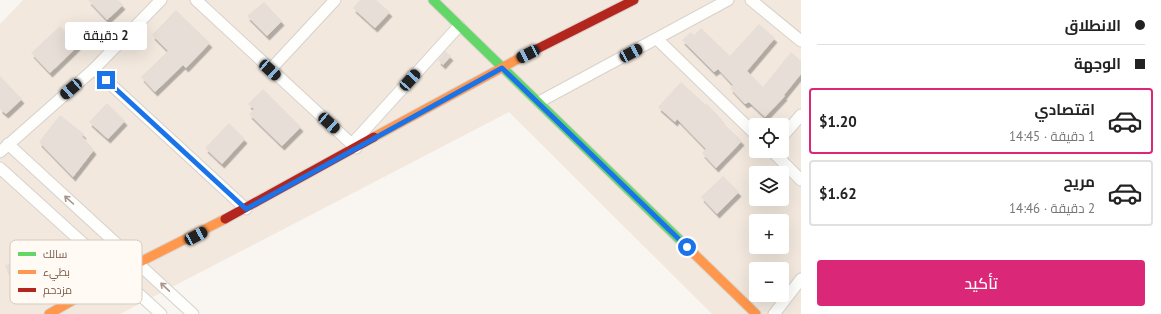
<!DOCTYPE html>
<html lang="ar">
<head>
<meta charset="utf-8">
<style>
  body { margin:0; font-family:"PT Sans",Cairo,sans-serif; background:#f6f6f6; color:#222; direction:rtl; height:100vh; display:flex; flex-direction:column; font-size:15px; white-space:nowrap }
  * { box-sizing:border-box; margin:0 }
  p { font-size:13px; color:#767676 }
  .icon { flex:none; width:22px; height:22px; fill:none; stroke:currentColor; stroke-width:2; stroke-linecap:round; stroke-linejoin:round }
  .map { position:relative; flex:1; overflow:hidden; direction:ltr }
  .panel { display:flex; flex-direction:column; background:#fff; width:360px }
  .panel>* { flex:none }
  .guide { display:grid; align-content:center; height:88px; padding:0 16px; background:#fff }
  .buttons { position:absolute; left:749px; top:118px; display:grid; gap:8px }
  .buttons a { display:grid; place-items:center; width:40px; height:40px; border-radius:4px; background:#fff; box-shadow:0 4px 16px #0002; font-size:20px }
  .end { position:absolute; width:18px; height:18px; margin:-9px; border:5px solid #1a73e8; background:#fff; box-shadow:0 0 0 2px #fff }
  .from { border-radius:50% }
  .bubble { position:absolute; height:28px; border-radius:4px; background:#fff; box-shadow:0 4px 16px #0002; font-size:13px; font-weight:600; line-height:28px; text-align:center; direction:rtl }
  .car { position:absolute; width:12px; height:24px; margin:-12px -6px; border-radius:5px; box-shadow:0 0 3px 1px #0007; background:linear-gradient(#222 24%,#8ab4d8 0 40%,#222 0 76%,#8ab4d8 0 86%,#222 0) }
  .guide b { display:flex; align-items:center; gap:14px; height:38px; font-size:15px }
  .guide b+b { border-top:1px solid #e0e0e0 }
  .guide i { width:10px; height:10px; background:#222 }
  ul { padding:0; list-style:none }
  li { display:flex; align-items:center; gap:12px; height:66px; margin:0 8px 6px; padding:0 8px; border:2px solid #e0e0e0; border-radius:4px }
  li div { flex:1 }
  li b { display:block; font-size:15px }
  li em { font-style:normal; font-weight:600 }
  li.on { border-color:#db2777 }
  li>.icon { width:36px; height:36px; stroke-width:1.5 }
  .primary-button { display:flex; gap:8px; margin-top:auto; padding:8px 16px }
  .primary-button a { flex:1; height:46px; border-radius:4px; background:#db2777; color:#fff; font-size:16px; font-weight:600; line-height:46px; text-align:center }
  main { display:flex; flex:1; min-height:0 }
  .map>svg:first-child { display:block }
  .residential { fill:#f2e8de; fill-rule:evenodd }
  .building { fill:#e6ded7; filter:url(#shadow) }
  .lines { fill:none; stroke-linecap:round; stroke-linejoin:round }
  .street-casing { stroke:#d7d1cb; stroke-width:13 }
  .fast-casing { stroke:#d9d2cb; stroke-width:11 }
  .slow-casing { stroke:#d9d2cb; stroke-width:11 }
  .jam-casing { stroke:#d9d2cb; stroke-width:11 }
  .street { stroke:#fefefd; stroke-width:11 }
  .fast { stroke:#63d668; stroke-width:9 }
  .slow { stroke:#ff974d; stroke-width:9 }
  .jam { stroke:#b3261e; stroke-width:9 }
  .oneway { stroke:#a8958b }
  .route { stroke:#1a73e8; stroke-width:5 }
  .key { fill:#fffaf3; stroke:#d7cbc1; stroke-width:1 }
  .key-label { font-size:11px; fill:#7a5c4d }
</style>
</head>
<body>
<main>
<section class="panel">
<div class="guide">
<b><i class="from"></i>الانطلاق</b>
<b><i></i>الوجهة</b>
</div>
<ul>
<li class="on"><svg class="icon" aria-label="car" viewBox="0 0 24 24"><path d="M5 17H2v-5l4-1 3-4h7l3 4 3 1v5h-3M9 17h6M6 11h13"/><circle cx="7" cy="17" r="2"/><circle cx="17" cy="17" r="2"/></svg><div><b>اقتصادي</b><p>1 دقيقة · 14:45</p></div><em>$1.20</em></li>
<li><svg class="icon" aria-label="car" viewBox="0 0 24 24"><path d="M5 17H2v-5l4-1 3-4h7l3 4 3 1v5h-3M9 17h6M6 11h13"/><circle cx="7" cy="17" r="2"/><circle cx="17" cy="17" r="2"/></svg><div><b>مريح</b><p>2 دقيقة · 14:46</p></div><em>$1.62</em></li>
</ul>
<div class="primary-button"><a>تأكيد</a></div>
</section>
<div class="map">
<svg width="801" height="314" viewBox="0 0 801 314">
  <defs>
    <filter id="shadow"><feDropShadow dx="2.5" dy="4.5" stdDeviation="0" flood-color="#0004"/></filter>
  </defs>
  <rect width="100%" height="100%" fill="#f9f5f0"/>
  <path class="residential" d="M23,0h778v314h-89l-203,-202 -389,202h-120v-290zM756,125h26v26h-26zM756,173h26v26h-26zM756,221h26v26h-26zM756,269h26v26h-26z"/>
  <g class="building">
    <path d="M88,0h30l5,5 -16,15z"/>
    <path d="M360,0h16l14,12 -15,16 -22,-20z"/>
    <path d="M264,2l18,19 -15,15 -20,-20z"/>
    <path d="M176,10l34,33 -24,25 -3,-3 -28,27 -14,-15 27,-26 -16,-16z"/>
    <path d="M759,24l16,14 -28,33 16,16 28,-35 10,9v13l-17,21 1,1 -20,21 -16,-15 -4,2 -15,-16 3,-3 -15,-16 -4,3 -32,-32 9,-8 3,3 7,-7 29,28z"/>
    <path d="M60,26l18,20 -28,27 -19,-20z"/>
    <path d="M445,51l6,5 -8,9 -5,-5z"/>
    <path d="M0,76l22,23 -16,15 -6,-5z"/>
    <path d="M681,82l25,23 1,-1 15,16 -1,1 21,20 -26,27 -14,-15 4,-4 -29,-30 -2,3 -17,-15z"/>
    <path d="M263,89l38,38 -19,19 -33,-32 5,-5 -6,-5z"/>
    <path d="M107,103l18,18 -17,18 -19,-17z"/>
    <path d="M60,115l24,19 -2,2 12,14 -21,27 -34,-35z"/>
    <path d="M229,123l16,16 -23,25 -17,-16z"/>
    <path d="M723,176l16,16 -22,22 -16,-17z"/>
    <path d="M31,252l14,26 -25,14 -15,-26z"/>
  </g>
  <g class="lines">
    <g class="street-casing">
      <g id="street">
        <path d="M196,0l160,148"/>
        <path d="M751,0l50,41"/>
        <path d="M657,39l99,96"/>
        <path d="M94,69l152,140"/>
        <path d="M270,70l65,-70"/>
        <path d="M539,102l189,-102"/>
        <path d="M782,137l19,-22"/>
        <path d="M8,144l185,170"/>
        <path d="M352,144l107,-118"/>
        <path d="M772,151l29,29"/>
        <path d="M0,152l94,-83 67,-69"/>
        <path d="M0,168l161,146"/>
        <path d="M774,314l27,-35"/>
      </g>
    </g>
    <g class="fast-casing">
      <path id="fast" d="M433,0l250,243"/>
    </g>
    <g class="slow-casing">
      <g id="slow">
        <path d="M374,137l155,-84"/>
        <path d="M683,243l73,71"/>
        <path d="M49,314l89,-51 87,-44"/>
      </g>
    </g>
    <g class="jam-casing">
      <g id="jam">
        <path d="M529,53l105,-53"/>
        <path d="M225,219l149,-82"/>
      </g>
    </g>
    <use href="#street" class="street"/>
    <use href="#fast" class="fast"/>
    <use href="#slow" class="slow"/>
    <use href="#jam" class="jam"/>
  </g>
  <defs><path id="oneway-shaft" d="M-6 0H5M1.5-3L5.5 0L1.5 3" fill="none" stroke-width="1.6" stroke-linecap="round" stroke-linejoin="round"/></defs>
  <g class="oneway">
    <use href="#oneway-shaft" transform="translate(69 200) rotate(-138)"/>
    <use href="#oneway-shaft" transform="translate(165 287) rotate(-137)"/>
  </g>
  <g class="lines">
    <path class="route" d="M106,80l140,129 256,-141 185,179"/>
  </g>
  <rect x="10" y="240" width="132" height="64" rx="6" class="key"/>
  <rect x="18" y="252" width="18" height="4" fill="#63d668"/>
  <rect x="18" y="270" width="18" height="4" fill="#ff974d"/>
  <rect x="18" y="288" width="18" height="4" fill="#b3261e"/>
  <g class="key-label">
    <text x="43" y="258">سالك</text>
    <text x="43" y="276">بطيء</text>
    <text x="43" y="294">مزدحم</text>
  </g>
</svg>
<div class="buttons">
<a><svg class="icon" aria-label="locate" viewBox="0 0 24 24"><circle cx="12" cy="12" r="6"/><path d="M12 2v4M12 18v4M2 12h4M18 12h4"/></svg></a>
<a><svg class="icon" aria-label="layers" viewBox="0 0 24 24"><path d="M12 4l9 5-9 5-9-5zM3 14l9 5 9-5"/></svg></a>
<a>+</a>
<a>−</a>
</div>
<i class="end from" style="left:687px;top:247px"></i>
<i class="end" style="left:106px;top:80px"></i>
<div class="bubble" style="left:65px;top:22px;width:82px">2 دقيقة</div>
<i class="car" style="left:631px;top:53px;rotate:62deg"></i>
<i class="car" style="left:528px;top:54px;rotate:243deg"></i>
<i class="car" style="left:270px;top:70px;rotate:132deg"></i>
<i class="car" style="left:410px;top:80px;rotate:42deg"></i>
<i class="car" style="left:71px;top:89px;rotate:229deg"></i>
<i class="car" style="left:329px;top:123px;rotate:132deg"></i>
<i class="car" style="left:196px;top:236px;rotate:62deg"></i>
</div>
</main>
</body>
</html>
